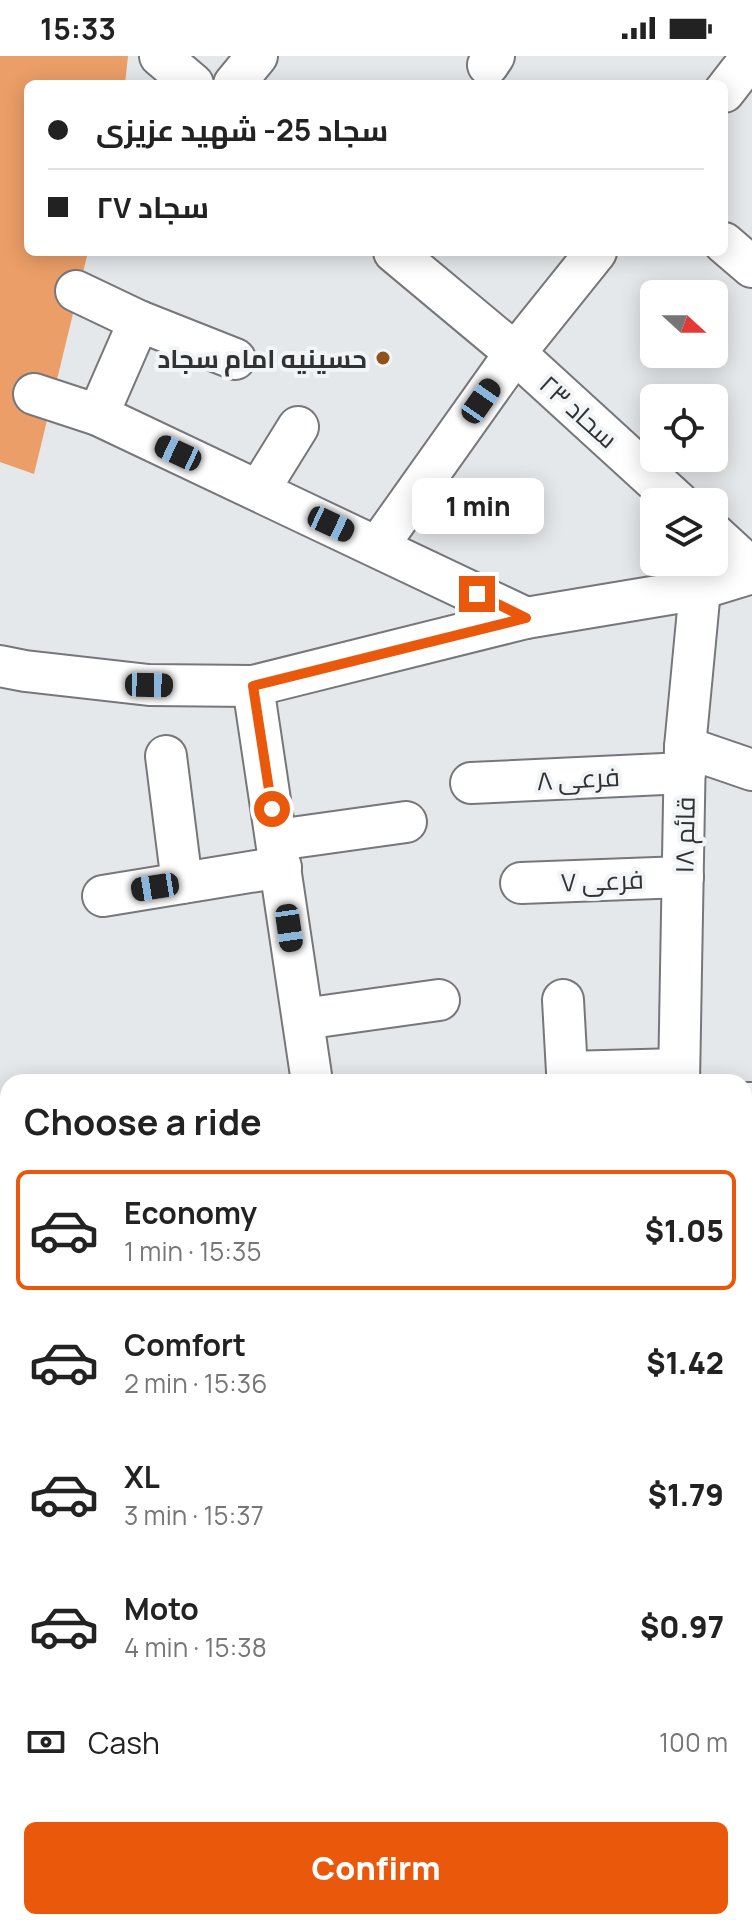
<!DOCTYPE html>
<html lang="en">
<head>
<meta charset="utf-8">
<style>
  body { margin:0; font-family:Manrope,Cairo,sans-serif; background:#f2f2f2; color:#222; height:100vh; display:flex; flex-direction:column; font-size:30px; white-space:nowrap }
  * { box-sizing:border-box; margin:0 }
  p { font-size:26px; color:#767676 }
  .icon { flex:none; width:44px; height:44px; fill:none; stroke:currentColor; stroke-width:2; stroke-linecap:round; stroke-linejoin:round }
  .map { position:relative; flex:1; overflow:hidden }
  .details { position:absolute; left:0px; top:1018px; width:752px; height:856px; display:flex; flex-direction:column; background:#fff; border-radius:24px 24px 0 0; box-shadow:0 4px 20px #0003 }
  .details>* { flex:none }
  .top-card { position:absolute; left:24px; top:24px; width:704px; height:176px; border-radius:12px; box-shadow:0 4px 20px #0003; display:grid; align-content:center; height:176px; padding:0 24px; background:#fff }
  .needle { width:52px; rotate:111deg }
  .fabs { position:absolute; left:640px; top:224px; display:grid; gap:16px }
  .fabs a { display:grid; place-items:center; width:88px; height:88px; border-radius:12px; background:#fff; box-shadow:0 4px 20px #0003; font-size:40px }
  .end { position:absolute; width:36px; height:36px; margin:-18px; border:10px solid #ea580c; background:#fff; box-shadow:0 0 0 4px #fff }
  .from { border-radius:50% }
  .bubble { position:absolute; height:56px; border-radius:12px; background:#fff; box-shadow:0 4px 20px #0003; font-size:26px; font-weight:800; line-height:56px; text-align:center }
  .car { position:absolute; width:24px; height:48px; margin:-24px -12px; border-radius:10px; box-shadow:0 0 6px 2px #0007; background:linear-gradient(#222 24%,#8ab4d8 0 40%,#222 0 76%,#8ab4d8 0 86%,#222 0) }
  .top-card b { display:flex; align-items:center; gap:28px; height:76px; font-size:30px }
  .top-card b+b { border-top:2px solid #e0e0e0 }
  .top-card i { width:20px; height:20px; background:#222 }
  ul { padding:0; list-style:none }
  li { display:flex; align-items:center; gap:24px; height:120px; margin:0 16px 12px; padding:0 8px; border:4px solid transparent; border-radius:12px }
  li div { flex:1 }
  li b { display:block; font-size:30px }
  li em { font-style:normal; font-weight:800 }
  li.selected { border-color:#ea580c }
  li>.icon { width:72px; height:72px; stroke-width:1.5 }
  h2 { padding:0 24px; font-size:36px; line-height:96px }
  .pay { display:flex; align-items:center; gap:20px; height:88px; padding:0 24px; font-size:30px }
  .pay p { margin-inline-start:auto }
  .action { display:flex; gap:16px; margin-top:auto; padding:16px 24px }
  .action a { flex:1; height:92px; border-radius:12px; background:#ea580c; color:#fff; font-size:32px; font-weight:800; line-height:92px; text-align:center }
  .status { display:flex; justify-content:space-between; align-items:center; height:56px; padding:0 40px; background:#fff; direction:ltr }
  .status svg { height:22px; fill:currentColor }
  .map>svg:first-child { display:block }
  .forest { fill:#eb9e67 }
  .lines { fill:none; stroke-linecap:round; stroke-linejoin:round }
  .minor-casing { stroke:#75777a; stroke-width:44 }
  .minor { stroke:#fff; stroke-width:40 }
  .route { stroke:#ea580c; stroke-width:10 }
  .poi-dot { fill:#91511b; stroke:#f2f5f7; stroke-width:3 }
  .labels { text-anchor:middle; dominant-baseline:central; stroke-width:8; stroke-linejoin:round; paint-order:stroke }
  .poi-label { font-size:26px; font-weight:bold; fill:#313233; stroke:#f2f5f7; text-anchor:end }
  .street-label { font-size:26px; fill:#313233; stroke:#f2f5f7 }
</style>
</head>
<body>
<div class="status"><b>15:33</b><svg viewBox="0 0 49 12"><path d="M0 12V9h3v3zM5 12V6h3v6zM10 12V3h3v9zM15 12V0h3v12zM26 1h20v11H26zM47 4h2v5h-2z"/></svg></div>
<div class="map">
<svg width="752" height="1874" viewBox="0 0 752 1874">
  <rect width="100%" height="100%" fill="#e5e8ea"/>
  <path class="forest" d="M0,0h128l-3,28h-97v168h60l-54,222 -34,-12z"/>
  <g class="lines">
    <g class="minor-casing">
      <g id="minor">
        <path d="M160,0l33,28"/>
        <path d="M488,9l6,-9"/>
        <path d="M234,28l23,-28"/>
        <path d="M724,36l28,-36"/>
        <path d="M724,187l28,24"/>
        <path d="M394,196l121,101 163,149"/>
        <path d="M76,235l63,30 96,38"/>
        <path d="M34,338l64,21 428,203"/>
        <path d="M98,359l41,-94"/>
        <path d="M259,434l39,-63"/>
        <path d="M714,478l38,35"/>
        <path d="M378,490l137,-193 81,-101"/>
        <path d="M0,610l25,5 124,14 104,1 273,-68 174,-29 52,-16"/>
        <path d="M253,630l59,396"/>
        <path d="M685,691l67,23"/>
        <path d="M166,700l16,127"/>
        <path d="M471,727l214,-10"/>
        <path d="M277,784l129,-18"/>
        <path d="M521,827l162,-6"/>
        <path d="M103,840l178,-29"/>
        <path d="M563,944l4,72 112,-3"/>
        <path d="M303,963l136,-19"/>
        <path d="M679,1026l6,-335 15,-158"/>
        <path d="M744,1047h8"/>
        <path d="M744,1243l8,1"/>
        <path d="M0,1257l8,6"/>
        <path d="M744,1357h8"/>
        <path d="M0,1441h8"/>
        <path d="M744,1538l8,2"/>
        <path d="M752,1808l-3,8 3,9"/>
        <path d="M0,1863l8,-2"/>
        <path d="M117,1866l2,8"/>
        <path d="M352,1866l2,8"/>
        <path d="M612,1866l2,8"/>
      </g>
    </g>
    <use href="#minor" class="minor"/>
  </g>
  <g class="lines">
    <path class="route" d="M272,753l-19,-123 273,-68 -49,-24"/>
  </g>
  <circle class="poi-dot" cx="383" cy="302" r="8"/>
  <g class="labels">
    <g class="poi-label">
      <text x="367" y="302">حسینیه امام سجاد</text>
    </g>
    <g class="street-label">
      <text transform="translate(579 355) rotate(42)">سحاد ۲۳</text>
      <text transform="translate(578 722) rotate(-3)">فرعی ۸</text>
      <text transform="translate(684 779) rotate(-89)">قائم ۱۸</text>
      <text transform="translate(602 824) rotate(-2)">فرعی ۷</text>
    </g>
  </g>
</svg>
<div class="fabs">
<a><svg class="needle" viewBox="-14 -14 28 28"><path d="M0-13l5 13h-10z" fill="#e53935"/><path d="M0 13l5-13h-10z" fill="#767676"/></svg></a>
<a><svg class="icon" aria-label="locate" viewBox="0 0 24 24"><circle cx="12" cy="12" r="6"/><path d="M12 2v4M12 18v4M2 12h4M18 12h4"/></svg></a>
<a><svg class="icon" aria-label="layers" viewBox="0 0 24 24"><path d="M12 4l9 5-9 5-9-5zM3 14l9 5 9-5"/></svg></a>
</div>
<i class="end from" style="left:272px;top:753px"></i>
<i class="end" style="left:477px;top:538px"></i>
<div class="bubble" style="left:412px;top:422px;width:132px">1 min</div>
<i class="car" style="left:481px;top:345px;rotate:35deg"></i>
<i class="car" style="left:178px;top:397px;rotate:295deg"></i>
<i class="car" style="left:331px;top:468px;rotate:115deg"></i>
<i class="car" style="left:149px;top:629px;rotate:91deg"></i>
<i class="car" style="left:155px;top:831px;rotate:261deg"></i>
<i class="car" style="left:289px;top:872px;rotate:172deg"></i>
<div class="top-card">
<b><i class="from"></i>سجاد 25- شهید عزیزی</b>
<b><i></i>سجاد ۲۷</b>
</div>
<section class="details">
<h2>Choose a ride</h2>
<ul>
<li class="selected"><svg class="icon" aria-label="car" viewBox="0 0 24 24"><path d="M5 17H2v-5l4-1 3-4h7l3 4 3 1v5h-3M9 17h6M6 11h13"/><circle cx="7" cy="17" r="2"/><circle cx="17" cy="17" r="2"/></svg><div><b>Economy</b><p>1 min · 15:35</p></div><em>$1.05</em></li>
<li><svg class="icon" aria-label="car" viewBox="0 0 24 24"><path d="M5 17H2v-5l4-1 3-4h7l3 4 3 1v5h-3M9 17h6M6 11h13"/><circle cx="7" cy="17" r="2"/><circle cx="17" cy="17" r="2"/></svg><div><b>Comfort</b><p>2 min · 15:36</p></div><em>$1.42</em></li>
<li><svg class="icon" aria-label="car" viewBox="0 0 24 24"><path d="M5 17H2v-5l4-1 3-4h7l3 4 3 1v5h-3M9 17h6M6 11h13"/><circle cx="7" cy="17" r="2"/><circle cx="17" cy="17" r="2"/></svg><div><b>XL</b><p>3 min · 15:37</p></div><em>$1.79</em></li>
<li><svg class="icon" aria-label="car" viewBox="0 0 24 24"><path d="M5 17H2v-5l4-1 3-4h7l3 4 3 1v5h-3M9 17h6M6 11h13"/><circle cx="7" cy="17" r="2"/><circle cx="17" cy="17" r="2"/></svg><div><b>Moto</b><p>4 min · 15:38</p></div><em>$0.97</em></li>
</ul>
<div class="pay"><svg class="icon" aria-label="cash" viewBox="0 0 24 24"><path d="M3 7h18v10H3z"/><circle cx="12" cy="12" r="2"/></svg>Cash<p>100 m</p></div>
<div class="action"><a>Confirm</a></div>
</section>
</div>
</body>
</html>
